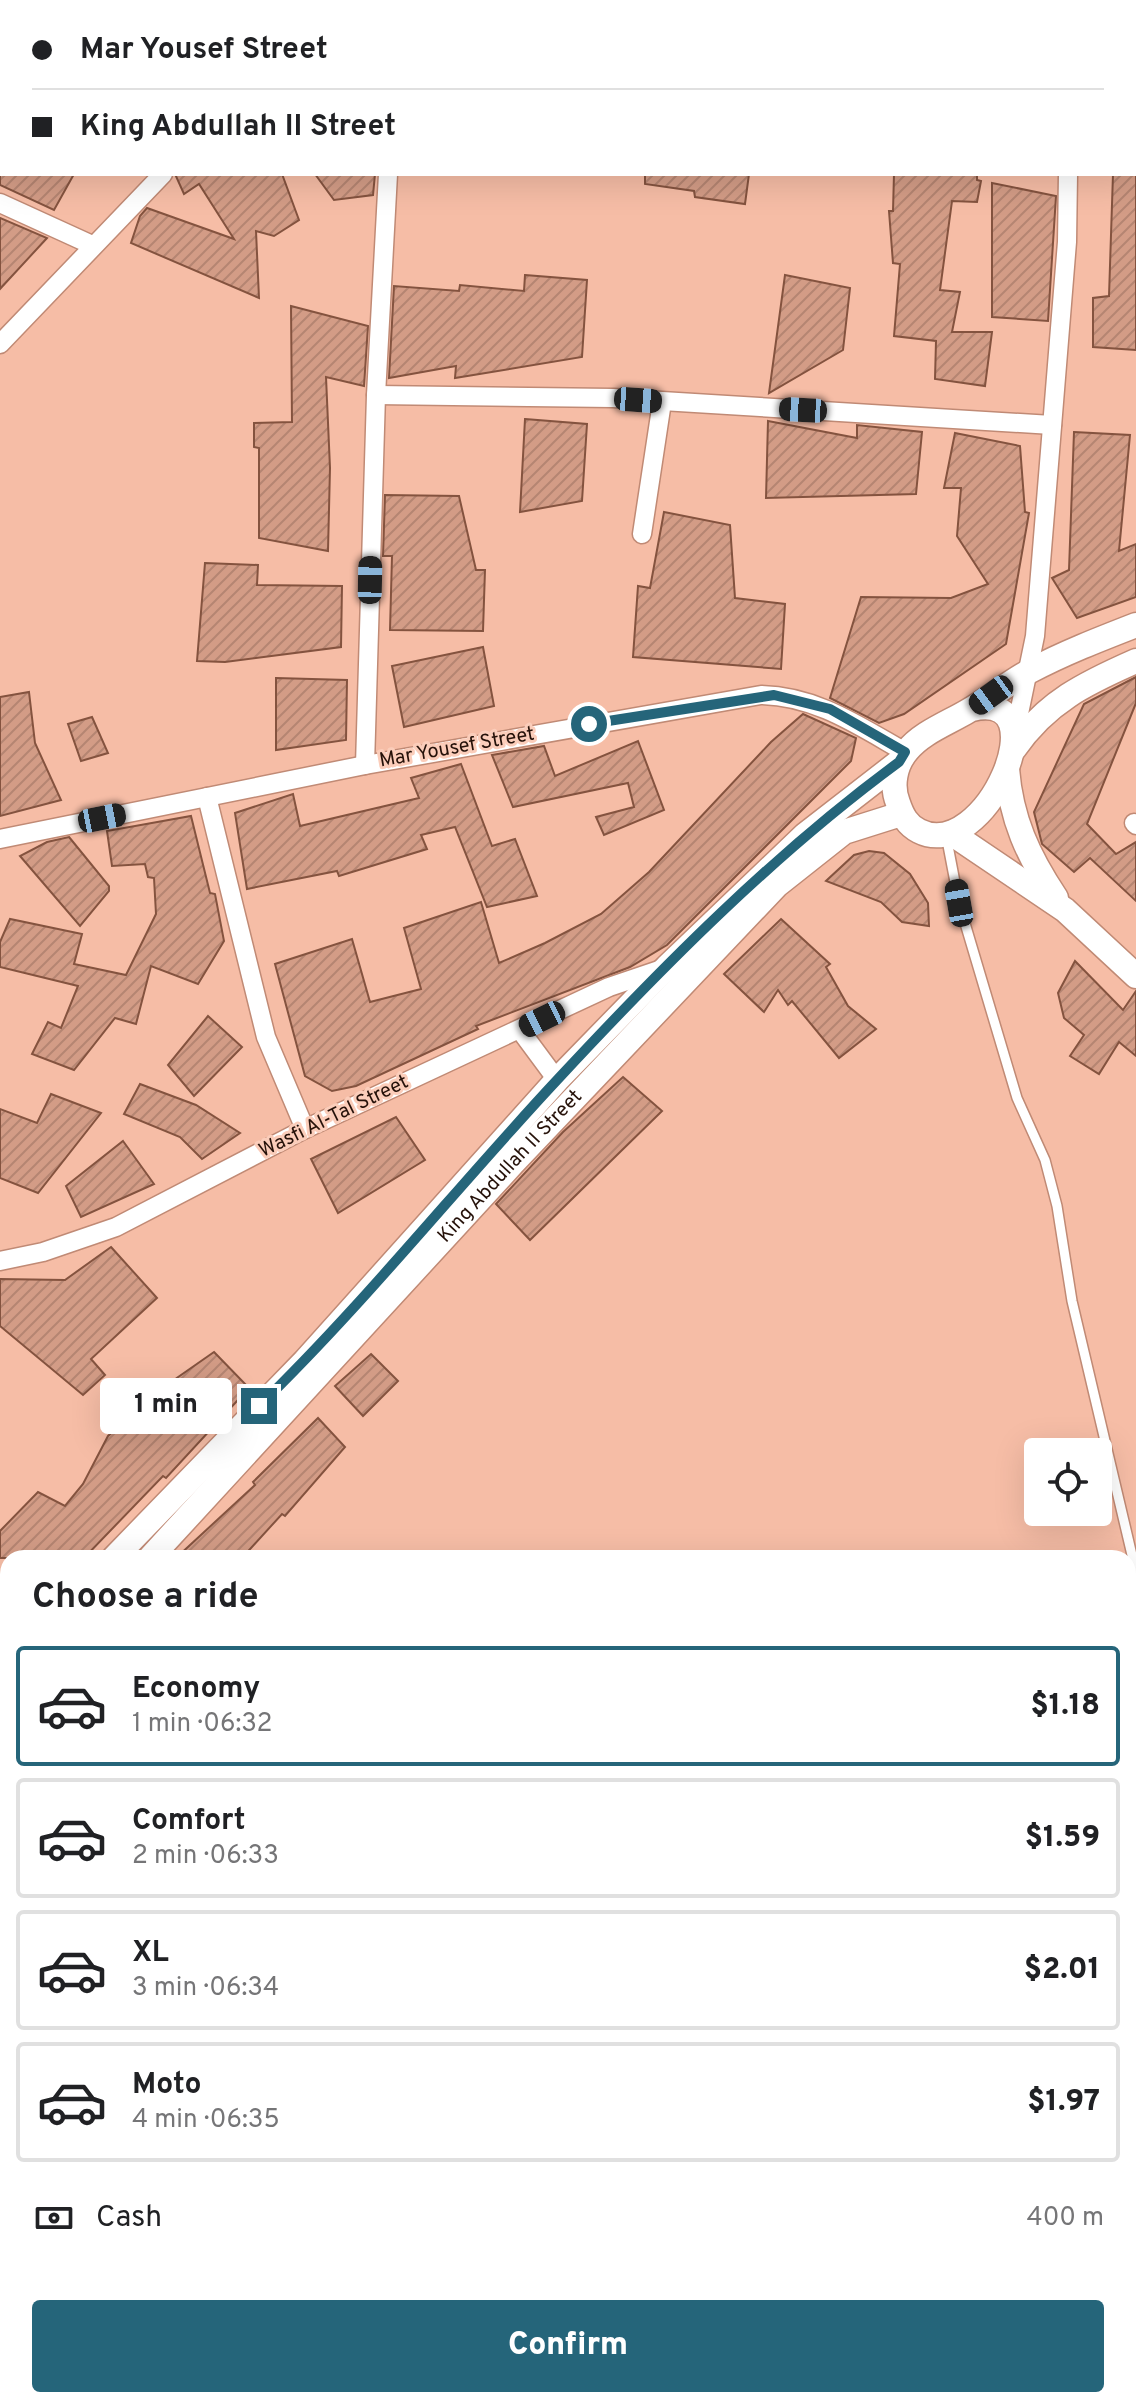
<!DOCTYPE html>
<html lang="en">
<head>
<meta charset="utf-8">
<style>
  body { margin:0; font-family:Overpass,sans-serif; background:#f2f2f2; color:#202124; height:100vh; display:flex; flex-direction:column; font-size:30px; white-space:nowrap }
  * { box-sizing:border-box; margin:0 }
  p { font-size:26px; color:#757577 }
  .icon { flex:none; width:44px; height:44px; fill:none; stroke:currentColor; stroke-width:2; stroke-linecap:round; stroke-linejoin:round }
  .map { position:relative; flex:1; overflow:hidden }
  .side { position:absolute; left:0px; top:1550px; width:1136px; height:858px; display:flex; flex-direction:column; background:#fff; border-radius:24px 24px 0 0; box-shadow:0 8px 32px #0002 }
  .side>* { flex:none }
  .hud { position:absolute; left:0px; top:0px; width:1136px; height:176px; box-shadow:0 8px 32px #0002; display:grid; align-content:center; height:176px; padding:0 32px; background:#fff }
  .fabs { position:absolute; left:1024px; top:1438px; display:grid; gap:16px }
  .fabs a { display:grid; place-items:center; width:88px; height:88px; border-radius:8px; background:#fff; box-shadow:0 8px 32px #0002; font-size:40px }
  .end { position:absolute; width:36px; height:36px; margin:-18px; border:10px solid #25657a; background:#fff; box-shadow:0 0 0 4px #fff }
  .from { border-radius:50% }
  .bubble { position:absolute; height:56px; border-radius:8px; background:#fff; box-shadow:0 8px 32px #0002; font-size:26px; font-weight:800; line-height:56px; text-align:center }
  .car { position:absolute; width:24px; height:48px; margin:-24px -12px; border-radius:10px; box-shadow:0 0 6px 2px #0007; background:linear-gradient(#222 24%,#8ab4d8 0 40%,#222 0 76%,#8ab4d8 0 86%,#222 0) }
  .hud b { display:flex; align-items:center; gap:28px; height:76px; font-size:30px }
  .hud b+b { border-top:2px solid #e0e0e0 }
  .hud i { width:20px; height:20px; background:#202124 }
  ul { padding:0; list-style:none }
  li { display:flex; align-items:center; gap:24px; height:120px; margin:0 16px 12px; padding:0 16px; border:4px solid #e0e0e0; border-radius:8px }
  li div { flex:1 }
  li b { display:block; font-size:30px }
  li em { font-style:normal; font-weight:800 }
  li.current { border-color:#25657a }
  li>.icon { width:72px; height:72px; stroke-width:1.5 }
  h2 { padding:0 32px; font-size:36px; line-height:96px }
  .pay { display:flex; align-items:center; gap:20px; height:88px; padding:0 32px; font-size:30px }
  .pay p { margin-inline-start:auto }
  .cta { display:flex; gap:16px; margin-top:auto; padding:16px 32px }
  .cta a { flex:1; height:92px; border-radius:8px; background:#25657a; color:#fff; font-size:32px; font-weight:800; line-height:92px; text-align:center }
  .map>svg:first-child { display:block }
  .building { fill:url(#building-hatch); stroke:#84533f; stroke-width:2 }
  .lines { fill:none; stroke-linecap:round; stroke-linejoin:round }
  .lane-casing { stroke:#c08a75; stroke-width:12 }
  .street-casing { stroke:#c08a75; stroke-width:21 }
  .secondary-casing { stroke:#c08a75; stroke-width:27 }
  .lane { stroke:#fff; stroke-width:9 }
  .street { stroke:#fff; stroke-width:18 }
  .secondary { stroke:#fff; stroke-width:24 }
  .route { stroke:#25657a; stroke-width:10 }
  .labels { text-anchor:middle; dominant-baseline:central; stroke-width:6; stroke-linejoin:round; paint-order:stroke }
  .street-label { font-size:20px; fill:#251109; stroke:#fbcdba }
</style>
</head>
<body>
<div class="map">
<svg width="1136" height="2407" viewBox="0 0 1136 2407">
  <defs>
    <pattern id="building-hatch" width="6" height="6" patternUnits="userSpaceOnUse" patternTransform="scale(2)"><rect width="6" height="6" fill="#d39c86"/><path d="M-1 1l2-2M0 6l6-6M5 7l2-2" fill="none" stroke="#b58572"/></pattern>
  </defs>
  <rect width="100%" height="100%" fill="#f6bda6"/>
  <g class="building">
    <path d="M0,174h74l-20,36 -54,-25z"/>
    <path d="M175,174h107l17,46 -25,16 -18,-5 3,67 -128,-55 9,-27 7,-8 87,31 -35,-55 -15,10z"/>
    <path d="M315,174h60l-2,21 -39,5z"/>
    <path d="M645,174h104l-4,30 -50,-7 -1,-6 -49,-7z"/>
    <path d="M894,174h83v6l4,1 -4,21 -25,-1 -12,89 20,2 -8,40h40l-7,54 -50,-7 1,-38 -42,-5 6,-72 -7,-1 -4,-52h4z"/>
    <path d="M1113,174h23v176l-43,-3v-49l16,-2z"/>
    <path d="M992,183l64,13 -8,125 -56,-4z"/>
    <path d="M0,218l47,20 -47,51z"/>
    <path d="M525,275l62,5 -5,77 -127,21 1,-12 -67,12 5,-92 65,5 1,-6 64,6z"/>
    <path d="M785,275l65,13 -7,62 -74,43z"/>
    <path d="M291,306l77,20 -4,60 -38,-9 4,91 -2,83 -69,-13v-90l-5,-1v-24l38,-1z"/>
    <path d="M525,419l62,5 -5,77 -62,11z"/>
    <path d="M768,421l89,17v-13l65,7 -6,62 -150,4z"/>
    <path d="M1074,432l56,3 -11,116 17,-7v53l-59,21 -25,-40 17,-8z"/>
    <path d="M955,433l65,13 5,66 4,1 -23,131 -102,70 -25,9 -49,-25 31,-101 90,1 37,-14 -31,-48 4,-48h-17z"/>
    <path d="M385,495l74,1 17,74h9l-2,61 -93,-1 2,-74h-9z"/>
    <path d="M664,512l66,13 5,73 50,6 -4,65 -148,-12 5,-71 12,2z"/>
    <path d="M205,563l53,2 -1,20 85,1 -1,61 -116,15 -28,-1z"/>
    <path d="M483,647l11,59 -90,21 -12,-61z"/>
    <path d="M1136,677v26l-49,121 29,30 20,-12v59l-46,-43 -16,14 -32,-28 -8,-32 50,-108z"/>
    <path d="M276,678l71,2 -1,60 -70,10z"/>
    <path d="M29,692l6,51 26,57 -61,16v-119z"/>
    <path d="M803,714l53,24 -5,23 -184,184 -37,22 -154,59 2,3 -122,57 -24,5 -27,-15 -30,-112 77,-25 18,63 51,-13 -17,-61 77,-26 18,61 46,-20 56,-29 48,-42 122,-130z"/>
    <path d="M92,717l16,36 -27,8 -13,-37z"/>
    <path d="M638,741l26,69 -60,25 -8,-18 38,-10 -6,-24 -115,24 -21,-52 52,-9 11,30z"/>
    <path d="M461,764l31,82 23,-7 22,57 -50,11 -32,-80 -34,8 6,14 -88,27 -2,-5 -90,18 -12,-76 58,-19 7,32 119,-28 -8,-20z"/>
    <path d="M191,816l19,77 5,1 9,47 -26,43 -47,-18 -15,58 -21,-6 -41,52 -42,-16 16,-32 13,6 17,-42 -78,-19v-25l10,-23 72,15 -8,30 52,11 30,-61 -2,-36 -6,-1 -3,-13 -33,2 -5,-35z"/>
    <path d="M69,837l40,49v5l-29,35 -60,-70 27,-14z"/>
    <path d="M869,851l15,2 26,21 18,29 1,23 -27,-4 -21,-20 -55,-21 28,-26z"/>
    <path d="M781,919l49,45 -4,3 22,39 28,23 -37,29 -47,-57 -4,4 -10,-15 -14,22 -40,-38z"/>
    <path d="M1075,961l48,49 13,-19v65l-17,-14 -20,32 -29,-18 14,-21 -20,-17 -6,-25z"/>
    <path d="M208,1016l34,31 -48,49 -26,-31z"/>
    <path d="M623,1077l39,34 -132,129 -34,-36 67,-72z"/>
    <path d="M140,1084l56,21 44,28 -38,26 -22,-22 -56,-23z"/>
    <path d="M51,1094l50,19 -63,80 -38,-15v-69l37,14z"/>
    <path d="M396,1117l29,43 -87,53 -27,-54z"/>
    <path d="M123,1141l31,43 -73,33 -15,-31z"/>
    <path d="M111,1247l46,51 -66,61 14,16 -22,20 -83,-69v-47l65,1z"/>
    <path d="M214,1352l35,36 -83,90 -3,-2 -79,82h-84v-27l38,-39 27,14 18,-22 25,-48 53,-47z"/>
    <path d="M371,1354l27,27 -35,35 -28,-30z"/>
    <path d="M318,1418l27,29 -60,69 -3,-2 -40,44h-66l79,-73 -2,-3z"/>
  </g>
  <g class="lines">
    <g class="lane-casing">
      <path id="lane" d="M946,835l13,68 58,195 28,62 12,46 15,95 64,271"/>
    </g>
    <g class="street-casing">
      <g id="street">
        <path d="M373,0l1,2"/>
        <path d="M1057,0l1,2"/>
        <path d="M697,2l1,-2"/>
        <path d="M0,203l92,42"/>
        <path d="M0,344l163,-170"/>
        <path d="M376,395l237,3 439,27"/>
        <path d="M642,534l20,-132"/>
        <path d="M1015,733l20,-97 32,-394 1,-68"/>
        <path d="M365,765l11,-370 12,-221"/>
        <path d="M207,797l59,240 39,92"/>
        <path d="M1134,823l2,2"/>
        <path d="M0,839l365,-74 396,-70c55,1 98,31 144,57"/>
        <path d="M520,1030l37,50"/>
        <path d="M0,1261l43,-9 73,-25 189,-98 304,-142 53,-18"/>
      </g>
    </g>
    <g class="secondary-casing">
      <g id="secondary">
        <path d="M972,709c90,-21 13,156 -53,122 -12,-6 -17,-16 -21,-28 -7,-17 -3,-38 9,-52 14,-18 41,-28 61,-40 21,-12 40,-28 62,-40 34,-18 70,-32 106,-46"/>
        <path d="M1014,749c32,-47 72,-66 122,-88"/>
        <path d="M1007,769c4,50 21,87 49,129"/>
        <path d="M951,833l114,77 71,66"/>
        <path d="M114,1558l191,-197 252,-281 110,-113 138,-132 94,-73"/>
        <path id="s1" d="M150,1558l363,-395 264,-278 67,-53 57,-18"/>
        <path d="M0,1678l8,-8"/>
        <path d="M0,1713l8,-8"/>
      </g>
    </g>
    <use href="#lane" class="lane"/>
    <use href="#street" class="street"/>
    <use href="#secondary" class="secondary"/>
  </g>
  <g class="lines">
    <path class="route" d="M259,1406c106,-103 198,-219 299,-327 105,-113 216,-225 341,-317l6,-10 -75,-43 -56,-14 -185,29"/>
  </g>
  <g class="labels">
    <g class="street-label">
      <text transform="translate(457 748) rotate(-10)">Mar Yousef Street</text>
      <text transform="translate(334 1117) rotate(-26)">Wasfi Al-Tal Street</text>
      <text stroke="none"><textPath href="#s1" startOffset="532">King Abdullah II Street</textPath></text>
    </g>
  </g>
</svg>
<div class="fabs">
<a><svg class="icon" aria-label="locate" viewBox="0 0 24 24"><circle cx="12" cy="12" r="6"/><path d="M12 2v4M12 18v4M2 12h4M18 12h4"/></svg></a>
</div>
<i class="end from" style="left:589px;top:724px"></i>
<i class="end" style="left:259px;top:1406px"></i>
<div class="bubble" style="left:100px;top:1378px;width:132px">1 min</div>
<i class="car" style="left:638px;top:400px;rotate:94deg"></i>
<i class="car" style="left:803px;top:410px;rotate:273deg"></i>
<i class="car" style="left:370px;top:580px;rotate:1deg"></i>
<i class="car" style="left:991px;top:695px;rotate:234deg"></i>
<i class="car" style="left:102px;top:818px;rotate:79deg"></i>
<i class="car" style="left:959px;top:903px;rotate:350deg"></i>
<i class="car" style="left:542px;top:1019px;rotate:244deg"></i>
<div class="hud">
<b><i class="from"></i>Mar Yousef Street</b>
<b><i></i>King Abdullah II Street</b>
</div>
<section class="side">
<h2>Choose a ride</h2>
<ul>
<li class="current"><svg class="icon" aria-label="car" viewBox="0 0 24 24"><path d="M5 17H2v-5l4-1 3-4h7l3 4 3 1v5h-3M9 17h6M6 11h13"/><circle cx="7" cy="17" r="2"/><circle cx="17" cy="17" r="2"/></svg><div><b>Economy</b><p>1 min · 06:32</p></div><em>$1.18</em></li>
<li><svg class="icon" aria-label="car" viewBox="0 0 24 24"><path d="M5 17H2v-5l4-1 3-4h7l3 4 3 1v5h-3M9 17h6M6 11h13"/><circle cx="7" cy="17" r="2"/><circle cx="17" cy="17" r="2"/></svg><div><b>Comfort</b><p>2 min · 06:33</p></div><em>$1.59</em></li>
<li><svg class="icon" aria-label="car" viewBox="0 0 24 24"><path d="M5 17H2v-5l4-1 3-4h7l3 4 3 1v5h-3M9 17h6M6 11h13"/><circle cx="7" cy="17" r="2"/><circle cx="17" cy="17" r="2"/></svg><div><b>XL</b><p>3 min · 06:34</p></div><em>$2.01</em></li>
<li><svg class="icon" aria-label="car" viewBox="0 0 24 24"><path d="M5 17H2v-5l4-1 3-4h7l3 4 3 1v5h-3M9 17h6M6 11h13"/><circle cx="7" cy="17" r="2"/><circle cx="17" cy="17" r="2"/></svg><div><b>Moto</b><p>4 min · 06:35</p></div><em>$1.97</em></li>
</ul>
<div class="pay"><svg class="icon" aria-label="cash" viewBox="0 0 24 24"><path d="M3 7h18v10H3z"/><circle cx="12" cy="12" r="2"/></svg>Cash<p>400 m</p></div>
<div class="cta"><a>Confirm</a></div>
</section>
</div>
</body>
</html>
